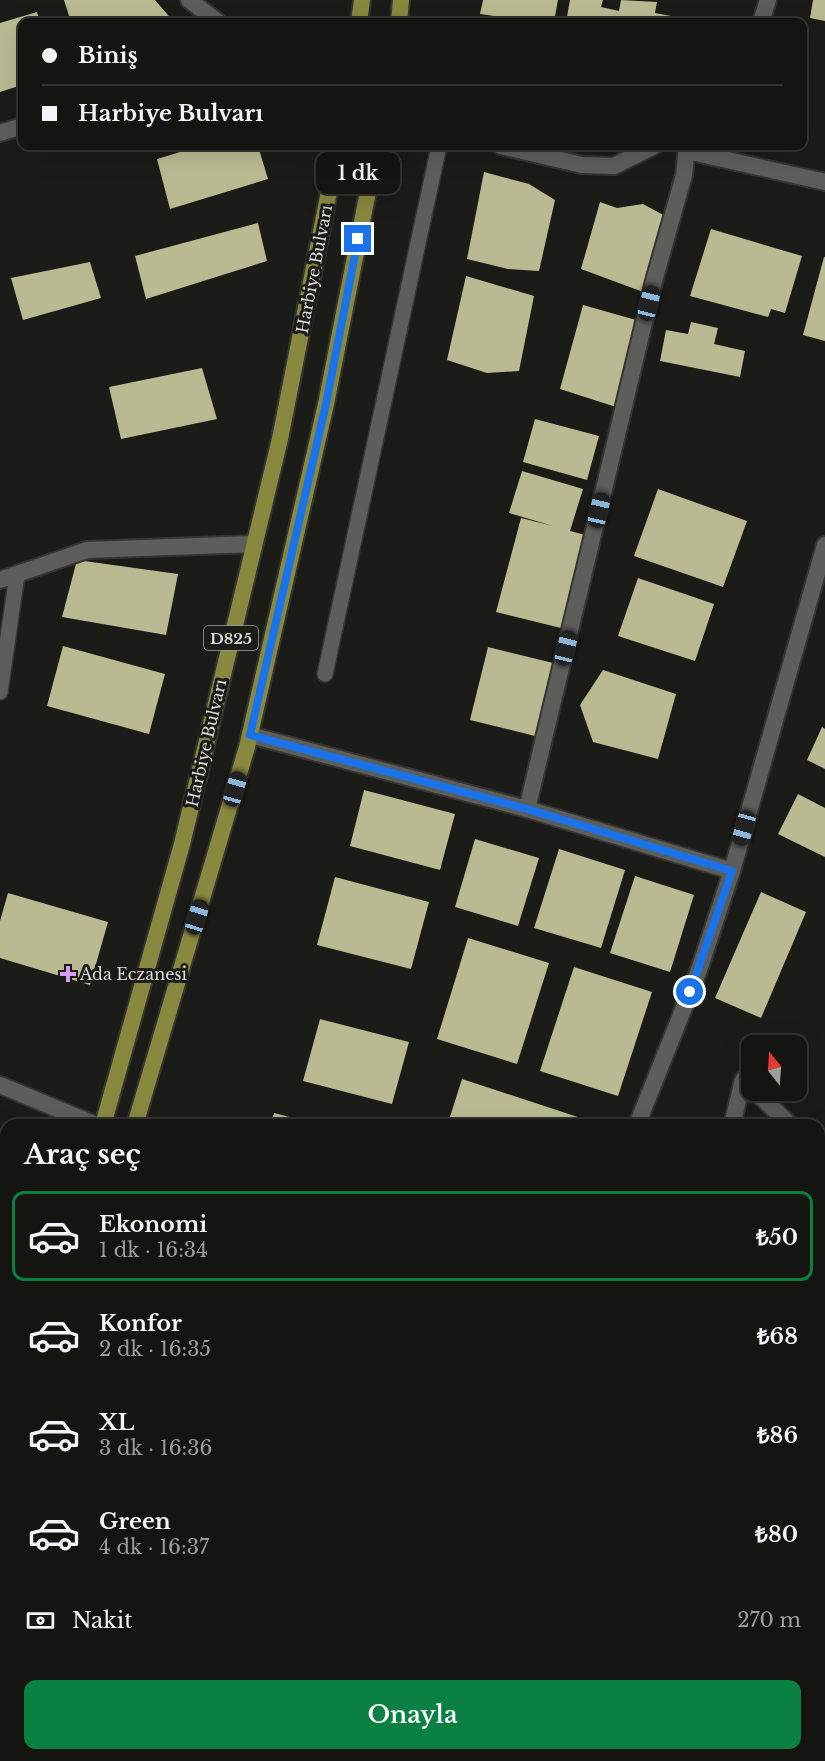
<!DOCTYPE html>
<html lang="tr">
<head>
<meta charset="utf-8">
<style>
  body { margin:0; font-family:"Libre Baskerville",serif; background:#21211f; color:#f1f3f6; height:100vh; display:flex; flex-direction:column; font-size:22px; white-space:nowrap }
  * { box-sizing:border-box; margin:0 }
  p { font-size:20px; color:#9d9e9f }
  .icon { flex:none; width:33px; height:33px; fill:none; stroke:currentColor; stroke-width:2; stroke-linecap:round; stroke-linejoin:round }
  .map { position:relative; flex:1; overflow:hidden }
  .sheet { position:absolute; left:0px; top:1119px; width:825px; height:642px; display:flex; flex-direction:column; background:#141411; border-radius:18px 18px 0 0; box-shadow:0 6px 24px #0002,0 0 0 2px #333331 }
  .sheet>* { flex:none }
  .top-card { position:absolute; left:18px; top:18px; width:789px; height:132px; border-radius:12px; box-shadow:0 6px 24px #0002,0 0 0 2px #333331; display:grid; align-content:center; height:132px; padding:0 24px; background:#141411 }
  .needle { width:39px; rotate:343deg }
  .controls { position:absolute; left:741px; top:1035px; display:grid; gap:12px }
  .controls a { display:grid; place-items:center; width:66px; height:66px; border-radius:12px; background:#141411; box-shadow:0 6px 24px #0002,0 0 0 2px #333331; font-size:30px }
  .end { position:absolute; width:27px; height:27px; margin:-14px; border:8px solid #1a73e8; background:#fff; box-shadow:0 0 0 3px #fff }
  .from { border-radius:50% }
  .bubble { position:absolute; height:42px; border-radius:12px; background:#141411; box-shadow:0 6px 24px #0002,0 0 0 2px #333331; font-size:20px; font-weight:600; line-height:42px; text-align:center }
  .car { position:absolute; width:18px; height:36px; margin:-18px -9px; border-radius:8px; box-shadow:0 0 4px 2px #0007; background:linear-gradient(#222 24%,#8ab4d8 0 40%,#222 0 76%,#8ab4d8 0 86%,#222 0) }
  .top-card b { display:flex; align-items:center; gap:21px; height:57px; font-size:22px }
  .top-card b+b { border-top:2px solid #333331 }
  .top-card i { width:15px; height:15px; background:#f1f3f6 }
  ul { padding:0; list-style:none }
  li { display:flex; align-items:center; gap:18px; height:90px; margin:0 12px 9px; padding:0 12px; border:3px solid transparent; border-radius:12px }
  li div { flex:1 }
  li b { display:block; font-size:22px }
  li em { font-style:normal; font-weight:600 }
  li.current { border-color:#0b8043 }
  li>.icon { width:54px; height:54px; stroke-width:1.5 }
  h2 { padding:0 24px; font-size:27px; line-height:72px }
  .pay { display:flex; align-items:center; gap:15px; height:66px; padding:0 24px; font-size:22px }
  .pay p { margin-inline-start:auto }
  .cta { display:flex; gap:12px; margin-top:auto; padding:12px 24px }
  .cta a { flex:1; height:69px; border-radius:12px; background:#0b8043; color:#fff; font-size:24px; font-weight:600; line-height:69px; text-align:center }
  .map>svg:first-child { display:block }
  .building { fill:#b9ba91 }
  .lines { fill:none; stroke-linecap:round; stroke-linejoin:round }
  .service-casing { stroke:#353533; stroke-width:18 }
  .minor-casing { stroke:#353533; stroke-width:20 }
  .primary-casing { stroke:#353533; stroke-width:20 }
  .service { stroke:#5d5d59; stroke-width:15 }
  .minor { stroke:#5d5d59; stroke-width:16 }
  .primary { stroke:#88883e; stroke-width:16 }
  .route { stroke:#1a73e8; stroke-width:8 }
  .poi-dot { fill:#d69bfa; stroke:#1b1b17; stroke-width:2 }
  .labels { text-anchor:middle; dominant-baseline:central; stroke-width:6; stroke-linejoin:round; paint-order:stroke }
  .shield { fill:#1b1b17; stroke:#a2a29f; stroke-width:1.5 }
  .shield-label { font-size:15px; font-weight:bold; fill:#dcdcd9 }
  .street-label { font-size:16px; fill:#dcdcd9; stroke:#1b1b17 }
  .poi-label { font-size:16px; fill:#dcdcd9; stroke:#1b1b17; text-anchor:start }
</style>
</head>
<body>
<div class="map">
<svg width="825" height="1761" viewBox="0 0 825 1761">
  <rect width="100%" height="100%" fill="#1b1b17"/>
  <g class="building">
    <path d="M64,0h91l19,22h-103z"/>
    <path d="M483,0h75l-4,22h-33l1,-2 -42,-6z"/>
    <path d="M570,0h33l-2,7 18,4 2,-11 36,2 -2,11 48,9h-137z"/>
    <path d="M813,0h12v21l-15,-3z"/>
    <path d="M37,12l3,10h-18v63l-22,7v-69z"/>
    <path d="M200,146h58l10,33 -98,30 -13,-50z"/>
    <path d="M484,172l45,12 26,16 -16,71 -31,-2 -41,-10z"/>
    <path d="M600,202l17,6 26,-4 26,14 -23,75 -65,-24z"/>
    <path d="M258,223l9,38 -121,38 -11,-43z"/>
    <path d="M711,229l91,27 -17,57 -14,-4 -3,8 -78,-21z"/>
    <path d="M824,257h1v84l-22,-6z"/>
    <path d="M90,262l11,36 -78,22 -12,-42z"/>
    <path d="M466,276l68,20 -15,75 -32,2 -40,-13z"/>
    <path d="M583,305l53,15 -20,87 -56,-18z"/>
    <path d="M691,322l27,6 -4,16 31,7 -5,26 -80,-16 6,-31 22,4z"/>
    <path d="M202,368l15,51 -96,20 -12,-52z"/>
    <path d="M535,419l64,17 -12,44 -64,-18z"/>
    <path d="M522,471l61,18 -13,42 19,5 -24,93 -69,-17 25,-94 32,8 -44,-13z"/>
    <path d="M658,489l89,32 -24,66 -89,-31z"/>
    <path d="M77,560l101,14 -12,61 -104,-18z"/>
    <path d="M638,578l76,26 -19,57 -77,-25z"/>
    <path d="M63,646l102,28 -16,60 -102,-28z"/>
    <path d="M488,647l65,16 -18,73 -65,-16z"/>
    <path d="M603,670l73,24 -18,65 -65,-17 -13,-37z"/>
    <path d="M822,727l3,2v40l-18,-9z"/>
    <path d="M364,790l91,24 -15,56 -90,-24z"/>
    <path d="M798,794l27,14v49l-47,-23z"/>
    <path d="M475,839l64,19 -21,68 -63,-19z"/>
    <path d="M559,849l66,21 -24,78 -67,-20z"/>
    <path d="M635,876l59,19 -24,77 -60,-19z"/>
    <path d="M335,877l94,25 -18,67 -94,-24z"/>
    <path d="M761,892l45,20 -45,106 -46,-20z"/>
    <path d="M8,893l100,29 -18,63 -90,-27v-37z"/>
    <path d="M468,938l81,25 -32,101 -80,-25z"/>
    <path d="M574,967l78,25 -34,104 -78,-25z"/>
    <path d="M320,1019l89,23 -17,62 -89,-23z"/>
    <path d="M462,1079l140,46h-137l-16,-5z"/>
    <path d="M274,1113l43,11 -1,1h-45z"/>
    <path d="M14,1755h102l-2,6h-83z"/>
    <path d="M209,1755h41l-2,6h-40z"/>
    <path d="M284,1755h26l17,6h-45z"/>
  </g>
  <g class="lines">
    <g class="service-casing">
      <g id="service">
        <path d="M325,674l114,-528"/>
        <path d="M0,692l17,-117"/>
      </g>
    </g>
    <g class="minor-casing">
      <g id="minor">
        <path d="M189,0l29,22"/>
        <path d="M761,22l7,-22"/>
        <path d="M0,133l22,-7"/>
        <path d="M501,146l81,19 32,1 40,-20"/>
        <path d="M687,151l138,31"/>
        <path d="M0,580l87,-30 166,-6"/>
        <path d="M250,735l277,74 205,62 -33,99 -62,155"/>
        <path d="M527,809l127,-528 30,-106 3,-29"/>
        <path d="M732,871l93,-326"/>
        <path d="M0,1085l96,40"/>
        <path d="M754,1090l36,35"/>
        <path d="M732,1125l11,-45 9,8"/>
        <path d="M819,1220l6,11"/>
        <path d="M401,1761l1,-6"/>
      </g>
    </g>
    <g class="primary-casing">
      <g id="primary">
        <path d="M359,22l3,-22"/>
        <path d="M399,22l2,-22"/>
        <path d="M103,1125l79,-281 98,-405 58,-293"/>
        <path d="M135,1125l112,-378 79,-343 51,-258"/>
        <path d="M0,1464l6,-19"/>
        <path d="M0,1579l6,-22"/>
      </g>
    </g>
    <use href="#service" class="service"/>
    <use href="#minor" class="minor"/>
    <use href="#primary" class="primary"/>
  </g>
  <g class="lines">
    <path class="route" d="M358,239l-32,165 -76,331 277,74 205,62 -42,121"/>
  </g>
  <path class="poi-dot" d="M65 965h6v6h6v6h-6v6h-6v-6h-6v-6h6z"/>
  <g class="labels">
    <rect class="shield" x="204" y="626" width="54" height="24" rx="4.5"/>
    <g class="shield-label">
      <text x="231" y="638">D825</text>
    </g>
    <g class="street-label">
      <text transform="translate(314 269) rotate(-79)">Harbiye Bulvarı</text>
      <text transform="translate(206 743) rotate(-77)">Harbiye Bulvarı</text>
    </g>
    <g class="poi-label">
      <text x="80" y="974">Ada Eczanesi</text>
    </g>
  </g>
</svg>
<div class="controls">
<a><svg class="needle" viewBox="-14 -14 28 28"><path d="M0-13l5 13h-10z" fill="#e53935"/><path d="M0 13l5-13h-10z" fill="#9d9e9f"/></svg></a>
</div>
<i class="end from" style="left:690px;top:992px"></i>
<i class="end" style="left:358px;top:239px"></i>
<div class="bubble" style="left:316px;top:152px;width:84px">1 dk</div>
<i class="car" style="left:649px;top:303px;rotate:14deg"></i>
<i class="car" style="left:599px;top:510px;rotate:13deg"></i>
<i class="car" style="left:566px;top:648px;rotate:14deg"></i>
<i class="car" style="left:235px;top:789px;rotate:16deg"></i>
<i class="car" style="left:744px;top:828px;rotate:196deg"></i>
<i class="car" style="left:197px;top:917px;rotate:17deg"></i>
<div class="top-card">
<b><i class="from"></i>Biniş</b>
<b><i></i>Harbiye Bulvarı</b>
</div>
<section class="sheet">
<h2>Araç seç</h2>
<ul>
<li class="current"><svg class="icon" aria-label="car" viewBox="0 0 24 24"><path d="M5 17H2v-5l4-1 3-4h7l3 4 3 1v5h-3M9 17h6M6 11h13"/><circle cx="7" cy="17" r="2"/><circle cx="17" cy="17" r="2"/></svg><div><b>Ekonomi</b><p>1 dk · 16:34</p></div><em>₺50</em></li>
<li><svg class="icon" aria-label="car" viewBox="0 0 24 24"><path d="M5 17H2v-5l4-1 3-4h7l3 4 3 1v5h-3M9 17h6M6 11h13"/><circle cx="7" cy="17" r="2"/><circle cx="17" cy="17" r="2"/></svg><div><b>Konfor</b><p>2 dk · 16:35</p></div><em>₺68</em></li>
<li><svg class="icon" aria-label="car" viewBox="0 0 24 24"><path d="M5 17H2v-5l4-1 3-4h7l3 4 3 1v5h-3M9 17h6M6 11h13"/><circle cx="7" cy="17" r="2"/><circle cx="17" cy="17" r="2"/></svg><div><b>XL</b><p>3 dk · 16:36</p></div><em>₺86</em></li>
<li><svg class="icon" aria-label="car" viewBox="0 0 24 24"><path d="M5 17H2v-5l4-1 3-4h7l3 4 3 1v5h-3M9 17h6M6 11h13"/><circle cx="7" cy="17" r="2"/><circle cx="17" cy="17" r="2"/></svg><div><b>Green</b><p>4 dk · 16:37</p></div><em>₺80</em></li>
</ul>
<div class="pay"><svg class="icon" aria-label="cash" viewBox="0 0 24 24"><path d="M3 7h18v10H3z"/><circle cx="12" cy="12" r="2"/></svg>Nakit<p>270 m</p></div>
<div class="cta"><a>Onayla</a></div>
</section>
</div>
</body>
</html>
